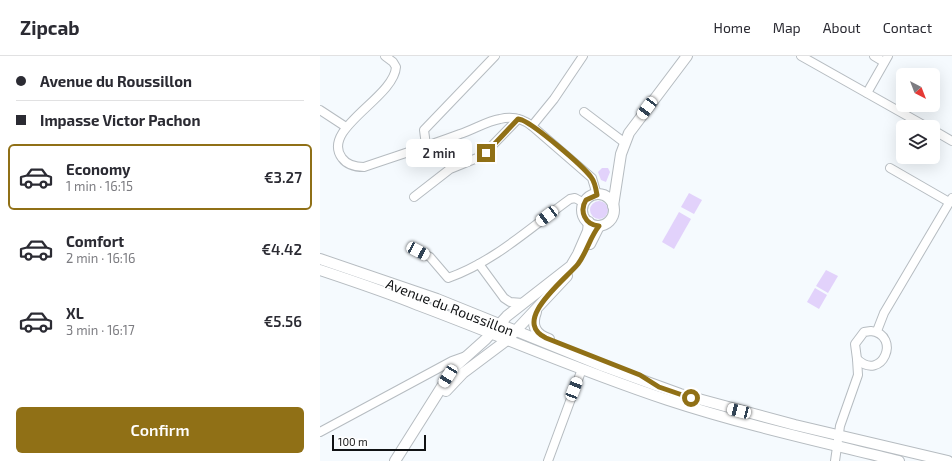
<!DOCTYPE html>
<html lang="en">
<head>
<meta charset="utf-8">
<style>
  body { margin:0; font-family:"Exo 2",sans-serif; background:#f7f7f7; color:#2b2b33; height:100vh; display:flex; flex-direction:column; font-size:15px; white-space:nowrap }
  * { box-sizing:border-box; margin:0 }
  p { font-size:13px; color:#7c7c81 }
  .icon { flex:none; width:22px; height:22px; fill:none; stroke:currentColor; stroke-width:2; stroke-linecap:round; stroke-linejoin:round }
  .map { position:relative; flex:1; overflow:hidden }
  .details { display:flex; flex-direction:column; background:#fff; width:320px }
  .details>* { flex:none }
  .hud { display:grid; align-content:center; height:88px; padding:0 16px; background:#fff }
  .needle { width:26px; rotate:138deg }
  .buttons { position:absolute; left:576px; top:12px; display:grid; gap:8px }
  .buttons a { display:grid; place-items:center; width:44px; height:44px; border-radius:6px; background:#fff; box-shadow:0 4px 16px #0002; font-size:20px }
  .scale { position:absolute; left:12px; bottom:10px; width:94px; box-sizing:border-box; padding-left:4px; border:2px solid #101214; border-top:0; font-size:11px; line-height:14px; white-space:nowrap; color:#101214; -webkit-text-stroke:3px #fff; paint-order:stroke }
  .end { position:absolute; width:18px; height:18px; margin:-9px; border:5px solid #907016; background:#fff; box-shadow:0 0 0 2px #fff }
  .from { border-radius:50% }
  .bubble { position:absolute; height:28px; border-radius:6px; background:#fff; box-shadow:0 4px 16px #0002; font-size:13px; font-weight:600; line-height:28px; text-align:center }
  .car { position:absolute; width:12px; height:24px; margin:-12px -6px; border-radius:5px; box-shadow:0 0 3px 1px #0007; background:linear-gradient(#fff 24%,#345 0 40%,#fff 0 76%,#345 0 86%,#fff 0) }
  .hud b { display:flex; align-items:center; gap:14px; height:38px; font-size:15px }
  .hud b+b { border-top:1px solid #e1e1e2 }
  .hud i { width:10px; height:10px; background:#2b2b33 }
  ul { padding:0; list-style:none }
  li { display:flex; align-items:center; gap:12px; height:66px; margin:0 8px 6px; padding:0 8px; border:2px solid transparent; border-radius:6px }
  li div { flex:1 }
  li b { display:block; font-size:15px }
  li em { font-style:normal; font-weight:600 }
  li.active { border-color:#907016 }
  li>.icon { width:36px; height:36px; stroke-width:1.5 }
  .action { display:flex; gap:8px; margin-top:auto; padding:8px 16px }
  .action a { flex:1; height:46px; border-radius:6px; background:#907016; color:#fff; font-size:16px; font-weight:600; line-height:46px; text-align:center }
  header { display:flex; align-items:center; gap:24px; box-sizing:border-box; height:56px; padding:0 20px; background:#fff; border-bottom:1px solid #e1e1e2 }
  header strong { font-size:19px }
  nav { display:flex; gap:22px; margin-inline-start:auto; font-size:14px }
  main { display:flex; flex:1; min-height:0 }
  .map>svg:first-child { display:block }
  .green { fill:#e2d2fb }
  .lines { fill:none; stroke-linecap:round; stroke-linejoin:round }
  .minor-casing { stroke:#b6bcc1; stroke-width:10 }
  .major-casing { stroke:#b6bcc1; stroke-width:12 }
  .minor { stroke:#fff; stroke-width:8 }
  .major { stroke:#fff; stroke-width:10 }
  .route { stroke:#907016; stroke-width:5 }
  .labels { text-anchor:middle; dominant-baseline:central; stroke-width:3; stroke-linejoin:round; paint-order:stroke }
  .street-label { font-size:14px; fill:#101214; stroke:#fff }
</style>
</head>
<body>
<header>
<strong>Zipcab</strong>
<nav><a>Home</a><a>Map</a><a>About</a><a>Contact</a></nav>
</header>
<main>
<section class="details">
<div class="hud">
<b><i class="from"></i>Avenue du Roussillon</b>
<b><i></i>Impasse Victor Pachon</b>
</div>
<ul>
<li class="active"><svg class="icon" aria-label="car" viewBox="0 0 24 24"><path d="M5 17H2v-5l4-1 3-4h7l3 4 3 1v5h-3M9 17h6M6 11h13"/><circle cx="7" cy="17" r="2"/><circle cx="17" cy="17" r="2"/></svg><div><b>Economy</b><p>1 min · 16:15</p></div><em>€3.27</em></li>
<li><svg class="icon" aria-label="car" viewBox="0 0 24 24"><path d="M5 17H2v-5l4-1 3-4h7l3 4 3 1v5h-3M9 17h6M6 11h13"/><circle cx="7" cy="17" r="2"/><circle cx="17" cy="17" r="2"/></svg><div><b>Comfort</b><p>2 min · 16:16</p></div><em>€4.42</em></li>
<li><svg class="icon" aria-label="car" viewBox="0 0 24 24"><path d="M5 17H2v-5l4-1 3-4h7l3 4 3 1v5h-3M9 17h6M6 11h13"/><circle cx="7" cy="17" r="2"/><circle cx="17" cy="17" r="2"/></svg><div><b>XL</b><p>3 min · 16:17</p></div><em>€5.56</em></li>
</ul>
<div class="action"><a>Confirm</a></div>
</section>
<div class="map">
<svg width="632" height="405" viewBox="0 0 632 405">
  <rect width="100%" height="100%" fill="#f5fafe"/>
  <g class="green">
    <path d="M282,112h6l2,4 -4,10 -5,-2 -3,-8z"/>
    <path d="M369,137l13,7 -8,14 -13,-7z"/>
    <circle cx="279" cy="154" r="9"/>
    <path d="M359,156l12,7 -17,30 -12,-7z"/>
    <path d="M506,214l12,6 -10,17 -12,-7z"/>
    <path d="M495,232l12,7 -8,14 -12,-7z"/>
  </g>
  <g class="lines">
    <g class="minor-casing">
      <g id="minor">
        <path d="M65,0l8,6 3,5c-2,31 -76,62 -54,91 5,7 13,9 22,9 32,-11 64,-21 96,-33 13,-4 27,-13 40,-15 12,-3 23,0 32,7l60,52 5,17"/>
        <path d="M481,0l126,71"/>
        <path d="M554,0l10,6"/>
        <path d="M547,37l21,-37"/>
        <path d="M0,54l26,17"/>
        <path d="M264,56l41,31"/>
        <path d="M212,70l22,-27 29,-43"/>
        <path d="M613,74l19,11"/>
        <path d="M106,89l-2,-15 71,-74"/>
        <path d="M570,112l59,34"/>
        <path d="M94,141l36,-28 32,-13 36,-37"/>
        <path d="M98,195l12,6 18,21c46,-16 83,-51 122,-79l5,-1 9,5"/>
        <path d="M159,208l25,34 6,4 13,1"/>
        <path d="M551,275c31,4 11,52 -14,28l-2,-15 9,-12z"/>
        <path d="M557,275l7,-18 68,-115"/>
        <path d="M0,376l132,-71 14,-5"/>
        <path d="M228,405l34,-92"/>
        <path d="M515,405l5,-35 18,-51 -1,-16"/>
      </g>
    </g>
    <g class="major-casing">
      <g id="major">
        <circle cx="278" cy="154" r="16"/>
        <path d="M293,150l8,-52 8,-21 58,-77"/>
        <path d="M270,188l9,-18"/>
        <path d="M0,203l117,40 166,67 77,28 115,31 153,36"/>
        <path d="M0,214c33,11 66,22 98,35 83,31 165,67 250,95 76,25 154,42 231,61"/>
        <path d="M216,256c-5,13 -1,23 13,27"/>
        <path d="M126,335l17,-18 44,-33 60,-64"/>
        <path d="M75,405l53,-84 9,-12 29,-26 21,-23 64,-50 7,-12 10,-23 1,-9"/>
      </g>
    </g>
    <use href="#minor" class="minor"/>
    <use href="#major" class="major"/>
  </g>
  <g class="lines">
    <path class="route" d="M166,97l32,-34 4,1c14,6 60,45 69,57 4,5 5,12 6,18l-11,5c-7,11 -1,25 13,26 -9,11 -12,26 -21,38 -13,16 -68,57 -32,74l94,37 19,12 32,11"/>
  </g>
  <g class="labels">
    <g class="street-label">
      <text transform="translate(130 251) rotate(21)">Avenue du Roussillon</text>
    </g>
  </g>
</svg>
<div class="buttons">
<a><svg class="needle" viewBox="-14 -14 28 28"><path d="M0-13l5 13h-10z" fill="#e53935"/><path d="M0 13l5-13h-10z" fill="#7c7c81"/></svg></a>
<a><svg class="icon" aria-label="layers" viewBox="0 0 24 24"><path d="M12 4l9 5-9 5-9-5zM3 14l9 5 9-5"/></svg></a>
</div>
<div class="scale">100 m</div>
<i class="end from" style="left:371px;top:342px"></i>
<i class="end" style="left:166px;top:97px"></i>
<div class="bubble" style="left:86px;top:83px;width:66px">2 min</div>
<i class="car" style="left:327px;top:52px;rotate:217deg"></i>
<i class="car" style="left:227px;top:160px;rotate:233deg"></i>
<i class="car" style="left:98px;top:195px;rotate:118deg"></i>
<i class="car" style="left:128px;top:320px;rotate:212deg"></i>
<i class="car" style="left:254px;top:333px;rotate:21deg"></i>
<i class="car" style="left:419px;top:355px;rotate:284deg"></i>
</div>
</main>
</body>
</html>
